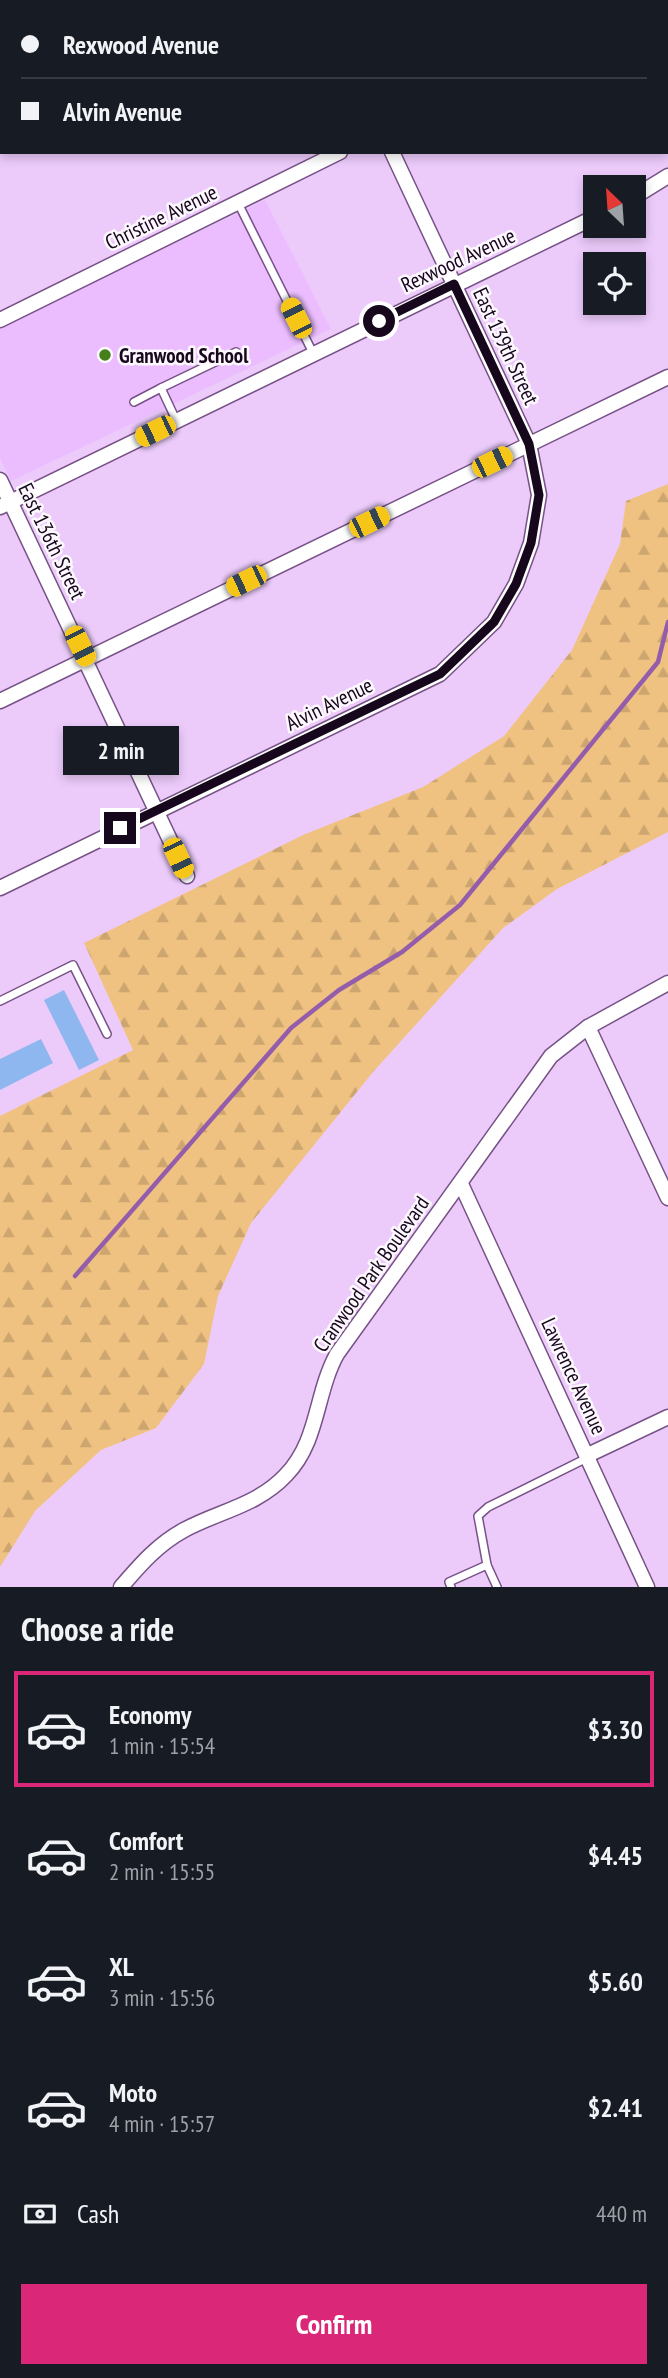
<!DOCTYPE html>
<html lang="en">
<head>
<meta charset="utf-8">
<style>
  body { margin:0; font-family:"PT Sans Narrow",sans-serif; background:#20242c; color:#f1f3f6; height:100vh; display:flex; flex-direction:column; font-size:26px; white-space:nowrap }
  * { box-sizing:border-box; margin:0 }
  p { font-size:23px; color:#9ea1a6 }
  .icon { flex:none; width:38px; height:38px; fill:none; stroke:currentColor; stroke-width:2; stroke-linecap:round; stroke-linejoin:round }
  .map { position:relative; height:1587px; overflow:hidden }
  .panel { display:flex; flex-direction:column; background:#171b24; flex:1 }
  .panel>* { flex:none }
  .guide { position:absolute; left:0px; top:0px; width:668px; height:154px; box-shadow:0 4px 10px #0003; display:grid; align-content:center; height:154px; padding:0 21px; background:#171b24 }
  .needle { width:46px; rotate:335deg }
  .tools { position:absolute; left:583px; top:175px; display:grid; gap:14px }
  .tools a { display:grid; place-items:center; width:63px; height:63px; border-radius:0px; background:#171b24; box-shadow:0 4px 10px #0003; font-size:35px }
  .end { position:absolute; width:32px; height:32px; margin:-16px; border:9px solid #16071c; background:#fff; box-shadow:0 0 0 4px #fff }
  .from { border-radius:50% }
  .bubble { position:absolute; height:49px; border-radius:0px; background:#171b24; box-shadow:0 4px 10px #0003; font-size:23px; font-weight:700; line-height:49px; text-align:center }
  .car { position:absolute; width:21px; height:42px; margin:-21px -10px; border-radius:9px; box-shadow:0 0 5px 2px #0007; background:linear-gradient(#f5c518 24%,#345 0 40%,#f5c518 0 76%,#345 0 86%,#f5c518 0) }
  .guide b { display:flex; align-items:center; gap:24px; height:66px; font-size:26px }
  .guide b+b { border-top:2px solid #363941 }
  .guide i { width:18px; height:18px; background:#f1f3f6 }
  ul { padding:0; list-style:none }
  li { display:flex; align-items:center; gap:21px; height:116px; margin:0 14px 10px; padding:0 7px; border:4px solid transparent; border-radius:0px }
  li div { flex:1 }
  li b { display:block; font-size:26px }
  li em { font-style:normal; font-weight:700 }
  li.current { border-color:#db2777 }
  li>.icon { width:63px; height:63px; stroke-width:1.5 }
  h2 { padding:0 21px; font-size:32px; line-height:84px }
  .pay { display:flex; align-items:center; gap:18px; height:77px; padding:0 21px; font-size:26px }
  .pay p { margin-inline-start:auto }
  .button { display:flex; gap:14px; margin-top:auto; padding:14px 21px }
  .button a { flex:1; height:80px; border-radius:0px; background:#db2777; color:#fff; font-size:28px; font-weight:700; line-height:80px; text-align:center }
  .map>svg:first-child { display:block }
  .built { fill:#ebbdff }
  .forest { fill:url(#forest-firs) }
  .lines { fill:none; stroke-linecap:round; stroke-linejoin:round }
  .stream { stroke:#945dab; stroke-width:4.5 }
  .building { fill:#8db7ee }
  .lane-casing { stroke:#775286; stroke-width:10 }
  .street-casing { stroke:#775286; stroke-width:17 }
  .lane { stroke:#fff; stroke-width:7 }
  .street { stroke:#fff; stroke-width:14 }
  .route { stroke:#16071c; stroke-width:9 }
  .poi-dot { fill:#447f1b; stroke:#fdf8fe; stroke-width:2.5 }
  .labels { text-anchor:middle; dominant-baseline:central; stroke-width:5; stroke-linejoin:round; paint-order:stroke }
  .street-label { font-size:21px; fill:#16071c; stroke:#fdf8fe }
  .poi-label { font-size:21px; font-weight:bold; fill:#16071c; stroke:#fdf8fe; text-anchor:start }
</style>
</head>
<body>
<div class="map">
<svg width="668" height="1587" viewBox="0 0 668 1587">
  <defs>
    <pattern id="forest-firs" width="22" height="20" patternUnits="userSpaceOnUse" patternTransform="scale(1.75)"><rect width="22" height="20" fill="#f0c281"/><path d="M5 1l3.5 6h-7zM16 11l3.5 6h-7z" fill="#cda56f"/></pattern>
  </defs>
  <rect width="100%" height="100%" fill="#eccbfb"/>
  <path class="built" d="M265,200l66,129 -320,152 -11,-23v-130z"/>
  <path class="forest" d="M668,484v348l-111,57 -54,39 -55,61 -75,83 -122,151 -33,73 -14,68 -48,64 -55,22 -66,61 -35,56v-451l133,-66 -49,-107 219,-108 120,-48 81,-51 68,-86 48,-106 6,-43z"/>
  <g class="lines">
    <path class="stream" d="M75,1276l216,-248 48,-38 63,-38 58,-47 198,-243 10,-40"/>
  </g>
  <g class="building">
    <path d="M64,990l35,70 -20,10 -35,-70z"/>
    <path d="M41,1039l12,24 -53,27v-31z"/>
  </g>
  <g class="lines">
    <g class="lane-casing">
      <g id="lane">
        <path d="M238,203l75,150"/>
        <path d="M134,402l27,-14"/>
        <path d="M176,420l-15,-32 75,-36"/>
        <path d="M0,1001l73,-36 34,69"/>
        <path d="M487,1565l-9,-49 10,-9 99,-49"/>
        <path d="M451,1587l-2,-5 38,-17 10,22"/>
      </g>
    </g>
    <g class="street-casing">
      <g id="street">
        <path d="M320,0v2"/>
        <path d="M240,2l4,-2"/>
        <path d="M632,2l2,-2"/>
        <path d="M0,119h2"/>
        <path d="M634,197l34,-21"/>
        <path d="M0,320l340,-168"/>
        <path d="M0,480l187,396"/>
        <path d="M0,507l595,-290"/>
        <path d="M0,701l668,-324"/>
        <path d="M0,888l440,-214 54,-52 22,-38 15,-41 8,-48 -10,-51 -137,-292"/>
        <path d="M588,1027l80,171"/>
        <path d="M461,1184l186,403"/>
        <path d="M588,1455l80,-38"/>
        <path d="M121,1587c19,-22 37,-43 63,-57 35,-19 73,-24 102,-55 33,-34 29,-81 51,-121l214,-298 37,-29 80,-44"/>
      </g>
    </g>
    <use href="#lane" class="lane"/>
    <use href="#street" class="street"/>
  </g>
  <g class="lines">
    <path class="route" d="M120,828l320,-154 54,-52 22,-38 15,-41 8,-48 -10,-51 -75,-160 -75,37"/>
  </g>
  <circle class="poi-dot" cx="105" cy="355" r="7"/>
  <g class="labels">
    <g class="street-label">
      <text transform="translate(161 217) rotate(-26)">Christine Avenue</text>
      <text transform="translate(458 260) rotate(-25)">Rexwood Avenue</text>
      <text transform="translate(506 346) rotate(65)">East 139th Street</text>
      <text transform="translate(52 541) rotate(64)">East 136th Street</text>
      <text transform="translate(329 704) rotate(-26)">Alvin Avenue</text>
      <text transform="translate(371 1274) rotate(-55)">Cranwood Park Boulevard</text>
      <text transform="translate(574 1376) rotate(65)">Lawrence Avenue</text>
    </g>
    <g class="poi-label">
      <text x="119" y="355">Granwood School</text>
    </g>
  </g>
</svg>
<div class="tools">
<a><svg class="needle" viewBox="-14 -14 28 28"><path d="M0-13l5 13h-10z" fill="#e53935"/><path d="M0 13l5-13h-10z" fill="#9ea1a6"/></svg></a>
<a><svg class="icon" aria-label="locate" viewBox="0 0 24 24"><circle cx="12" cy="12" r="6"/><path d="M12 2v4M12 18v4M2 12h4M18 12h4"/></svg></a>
</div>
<i class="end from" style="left:379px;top:321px"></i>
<i class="end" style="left:120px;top:828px"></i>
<div class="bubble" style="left:63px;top:726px;width:116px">2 min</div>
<i class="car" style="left:296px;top:318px;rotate:333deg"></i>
<i class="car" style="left:155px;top:431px;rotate:244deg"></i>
<i class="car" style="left:492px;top:462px;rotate:64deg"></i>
<i class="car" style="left:369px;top:522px;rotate:64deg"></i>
<i class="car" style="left:246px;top:581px;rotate:244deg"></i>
<i class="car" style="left:80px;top:646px;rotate:154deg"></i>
<i class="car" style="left:178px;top:858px;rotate:155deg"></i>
<div class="guide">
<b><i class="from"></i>Rexwood Avenue</b>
<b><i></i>Alvin Avenue</b>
</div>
</div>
<section class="panel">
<h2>Choose a ride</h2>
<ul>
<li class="current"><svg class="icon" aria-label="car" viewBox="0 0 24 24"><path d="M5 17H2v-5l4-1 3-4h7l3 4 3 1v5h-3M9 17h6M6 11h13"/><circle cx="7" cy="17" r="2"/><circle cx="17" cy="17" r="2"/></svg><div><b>Economy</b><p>1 min · 15:54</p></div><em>$3.30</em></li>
<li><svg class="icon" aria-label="car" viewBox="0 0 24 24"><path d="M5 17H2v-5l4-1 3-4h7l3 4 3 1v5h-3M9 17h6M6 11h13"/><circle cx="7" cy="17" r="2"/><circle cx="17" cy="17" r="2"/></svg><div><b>Comfort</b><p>2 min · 15:55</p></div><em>$4.45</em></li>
<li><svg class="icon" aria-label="car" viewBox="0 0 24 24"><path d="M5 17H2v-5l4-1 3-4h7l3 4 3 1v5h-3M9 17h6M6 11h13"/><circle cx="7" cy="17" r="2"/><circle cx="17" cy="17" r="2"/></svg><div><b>XL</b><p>3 min · 15:56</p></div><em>$5.60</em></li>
<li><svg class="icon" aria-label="car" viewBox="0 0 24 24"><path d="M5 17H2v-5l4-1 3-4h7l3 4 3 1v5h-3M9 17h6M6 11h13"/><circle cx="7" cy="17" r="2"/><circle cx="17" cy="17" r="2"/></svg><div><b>Moto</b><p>4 min · 15:57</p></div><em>$2.41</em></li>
</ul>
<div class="pay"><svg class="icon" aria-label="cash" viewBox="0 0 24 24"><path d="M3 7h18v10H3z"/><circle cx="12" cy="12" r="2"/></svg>Cash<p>440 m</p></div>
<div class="button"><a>Confirm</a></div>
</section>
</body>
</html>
